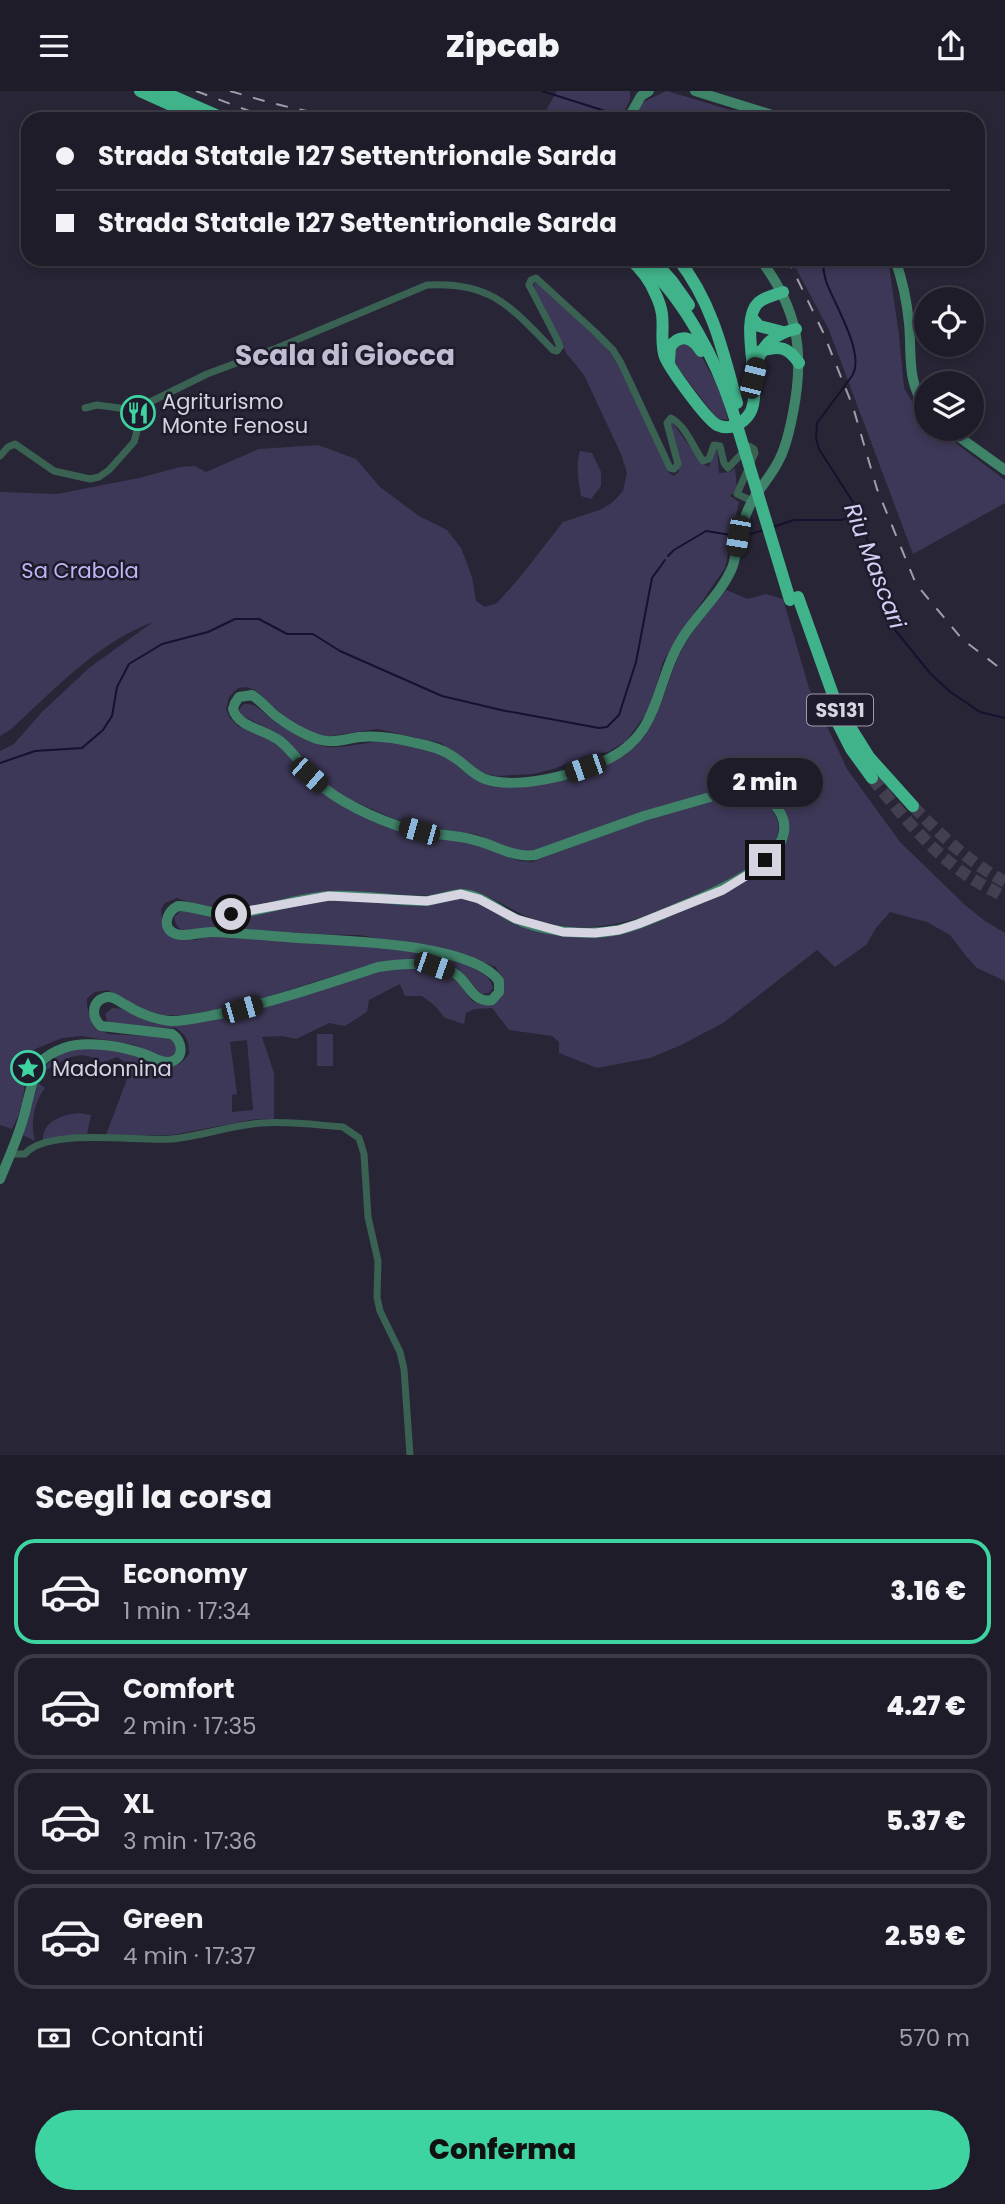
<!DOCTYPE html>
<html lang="it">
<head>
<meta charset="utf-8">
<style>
  body { margin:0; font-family:Poppins,sans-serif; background:#262530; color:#f1f3f6; height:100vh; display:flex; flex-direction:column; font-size:26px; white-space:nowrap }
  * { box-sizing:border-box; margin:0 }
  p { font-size:23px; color:#a1a1a8 }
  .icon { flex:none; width:38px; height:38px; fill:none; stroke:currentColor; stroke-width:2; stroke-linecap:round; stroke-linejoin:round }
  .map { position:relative; height:1364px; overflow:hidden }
  .sheet { display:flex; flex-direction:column; background:#1e1c28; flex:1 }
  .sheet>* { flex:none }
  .guide { position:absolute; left:21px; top:21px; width:964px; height:154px; border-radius:21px; box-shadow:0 4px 10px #0003,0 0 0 2px #3c3a45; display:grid; align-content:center; height:154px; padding:0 35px; background:#1e1c28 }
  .controls { position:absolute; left:914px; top:196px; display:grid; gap:14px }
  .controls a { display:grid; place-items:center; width:70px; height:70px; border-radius:50%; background:#1e1c28; box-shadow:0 4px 10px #0003,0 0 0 2px #3c3a45; font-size:35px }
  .end { position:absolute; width:32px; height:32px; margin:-16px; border:9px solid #d6d4e0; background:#111; box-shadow:0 0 0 4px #111 }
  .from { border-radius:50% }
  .bubble { position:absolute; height:49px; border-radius:24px; background:#1e1c28; box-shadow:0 4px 10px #0003,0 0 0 2px #3c3a45; font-size:23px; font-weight:800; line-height:49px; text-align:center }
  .car { position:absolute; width:21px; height:42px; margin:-21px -10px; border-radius:9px; box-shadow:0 0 5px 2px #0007; background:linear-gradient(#222 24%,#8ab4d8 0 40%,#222 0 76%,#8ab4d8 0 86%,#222 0) }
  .guide b { display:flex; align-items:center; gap:24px; height:66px; font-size:26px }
  .guide b+b { border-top:2px solid #3c3a45 }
  .guide i { width:18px; height:18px; background:#f1f3f6 }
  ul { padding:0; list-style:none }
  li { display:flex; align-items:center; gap:21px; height:105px; margin:0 14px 10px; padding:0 21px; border:4px solid #3c3a45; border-radius:21px }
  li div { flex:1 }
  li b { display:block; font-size:26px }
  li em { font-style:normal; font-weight:800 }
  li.current { border-color:#3ed4a2 }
  li>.icon { width:63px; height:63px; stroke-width:1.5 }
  h2 { padding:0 35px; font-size:32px; line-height:84px }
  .pay { display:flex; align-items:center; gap:18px; height:77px; padding:0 35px; font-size:26px }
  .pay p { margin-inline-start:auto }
  .button { display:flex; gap:14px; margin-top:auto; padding:14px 35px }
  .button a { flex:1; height:80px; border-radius:42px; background:#3ed4a2; color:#111; font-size:28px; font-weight:800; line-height:80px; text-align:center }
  header { display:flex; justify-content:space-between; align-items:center; height:91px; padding:0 35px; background:#1e1c28; font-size:32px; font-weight:800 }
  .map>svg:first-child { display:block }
  .green { fill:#3e3858; fill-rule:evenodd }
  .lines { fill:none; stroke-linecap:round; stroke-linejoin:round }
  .stream { stroke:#18102f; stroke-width:2 }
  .highway-tunnel { stroke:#423f50; stroke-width:12; stroke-dasharray:12 6; stroke-linecap:butt }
  .street { stroke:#3a6252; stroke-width:7 }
  .secondary { stroke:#3f8369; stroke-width:10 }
  .highway { stroke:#41b38b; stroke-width:12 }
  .rail { stroke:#9f9dab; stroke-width:2; stroke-dasharray:12 12; stroke-linecap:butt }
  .highway-bridge { stroke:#41b38b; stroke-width:12 }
  .route { stroke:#d6d4e0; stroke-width:9 }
  .labels { text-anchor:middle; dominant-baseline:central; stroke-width:5; stroke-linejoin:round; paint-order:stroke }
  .shield { fill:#1e1b2c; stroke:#9f9caa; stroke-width:2 }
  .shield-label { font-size:19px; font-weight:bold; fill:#d6d4e0 }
  .poi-label { font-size:21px; fill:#d6d4e0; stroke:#1e1b2c; text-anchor:start }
  .park-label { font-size:21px; fill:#bfb5f4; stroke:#1e1b2c }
  .water-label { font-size:23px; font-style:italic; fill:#d5cff6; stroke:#1e1b2c }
  .district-label { font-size:28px; font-weight:bold; fill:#c0bdd3; stroke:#1e1b2c }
</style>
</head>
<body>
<header><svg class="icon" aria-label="menu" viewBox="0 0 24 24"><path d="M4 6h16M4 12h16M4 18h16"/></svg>Zipcab<svg class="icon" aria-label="share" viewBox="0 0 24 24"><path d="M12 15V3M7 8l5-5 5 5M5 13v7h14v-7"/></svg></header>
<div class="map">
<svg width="1005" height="1364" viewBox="0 0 1005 1364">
  <rect width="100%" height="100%" fill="#282536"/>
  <g class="green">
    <path d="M557,0h73v9l-10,19h-54l-22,-5z"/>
    <path d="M666,0h1l93,28h-126l9,-17z"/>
    <path d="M791,168h97l11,76 5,53 16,27 6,5v9h11l68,51v23l-92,51 -84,-224z"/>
    <path d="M534,192h4l68,64 16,22 8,21 39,83 5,3 5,-5 -10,-48 2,-2 32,43 6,3 5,-19h3l2,25 11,-1 5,-4 2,21 -7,7 9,6 -14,66 -46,67 -16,27 -14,48 -23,31 -18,11 -19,3 -36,14 -20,5 -38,2 -15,-4 -39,-29 -64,-14 -54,8 -8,-2 -32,-20 -28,-25 -9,-3 -8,1 -9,9 -3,12 4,9 8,8 34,14 11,9 26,31 45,30 120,33 45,18 13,1 99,-37 101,-30c28,-2 62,22 39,52 -32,39 -132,79 -182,80 -18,1 -35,-2 -52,-7 -25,-7 -47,-28 -73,-31 -12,-1 -21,5 -31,6 -31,2 -65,-4 -96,-2 -35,2 -76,12 -111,18l-15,-1 -34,-12 -12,5 -4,6 2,16 15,14 18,1 14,-5c40,3 280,7 283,53l-4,5 -8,1 -20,-23 -13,-7 -47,-4 -35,6 -129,40 -52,9h-21l-16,-4 -41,-21 -12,2 -8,6c-1,16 6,28 21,36l62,3 4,2 2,14 -4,4 -9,1 -28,-13 -53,-9 -20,2 -34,14c-6,31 1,46 -16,77l-12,-4v-374l14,-7 28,-32 47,-44 64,-46c-56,21 -99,68 -143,108l-10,6v-244l57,2 82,-16 41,-11 15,-1 11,6 53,-23 59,-4 38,14 24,28 39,29 28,14 14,18 11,29 4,24 9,6 12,-4 24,-27 42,-54 39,-13 11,-7 10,-11 4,-18 -6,-19 -37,-79 -17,-21 -32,-63z"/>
    <path d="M686,250l14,13 22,40 6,26 -9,-1 -5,-4 -42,-55 3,-14z"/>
    <path d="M580,360l12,2 9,19v14l-10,13 -10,-3c-2,-15 -6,-30 -1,-45z"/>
    <path d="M726,499l22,9 18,-5 17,5 26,89 38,81 53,73 65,63 20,16 20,12v48l-28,-13 -11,-12 -16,-21 -23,-13 -37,-10 -14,16 -10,17 -31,22 -18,-17 -94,73 -42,22 -31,13 -53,10 -38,-15v-11l-7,-6 -43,-6 -17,-22 -18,1 -8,4 -2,11 -19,-6 -10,-12 -13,-10h-17l-5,-12 -31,16 -2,12 -22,14 -16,-3 -33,16 -14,-3 -20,1 12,36v46h-18l-84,16h-66l26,-69 -15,-9 -15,6c-25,-17 -36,-2 -60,9 20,-35 72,-24 104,-14 9,3 17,9 26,8 8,0 12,-6 17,-12 0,-13 -2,-19 -13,-26l-58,-1 -10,-3 -3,-10 7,-6 11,1 31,14 24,2 205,-56h41l15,2 21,13 12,17 7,3 12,-2 12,-21 -7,-14 -37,-14 -100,-18 -59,-1 -83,-7 -29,4 -8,-2 -4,-5 -2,-7 8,-7 27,6 121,-17 105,5c12,-2 23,-7 34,-5 26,11 73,35 100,38 42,3 170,-39 197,-73 9,-11 15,-25 22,-37 -4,-28 -24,-37 -50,-40l-208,66 -17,-3 -34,-15 -46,-7 -38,-9 -51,-22 -26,-18 -30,-37 -12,-10 -34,-16 -3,-6c3,-4 3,-6 8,-6 11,0 19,12 27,17 13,9 28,15 42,23 20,10 55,-6 79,-2 15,2 37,7 50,15 12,7 26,24 40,25 54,5 132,-3 164,-53 16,-26 20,-58 35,-83 12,-20 27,-38 42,-56zM247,949l6,70 -21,2v-17l5,-1 -7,-52z"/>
    <rect x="317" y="943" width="16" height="32"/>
    <path d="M38,992l7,5c-11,14 -15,36 -10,53l-12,-6z"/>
    <path d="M78,1022l13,2 -4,19 -44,8c-2,-20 18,-27 35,-29z"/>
  </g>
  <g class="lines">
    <g class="stream">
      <path d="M542,0l82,26"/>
      <path d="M822,168c1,7 2,15 4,22 8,23 40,73 26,95l-35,47 -1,15 3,11 39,61 37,120 35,43 19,18 31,21 25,6"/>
      <path d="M773,436l21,-7h47l19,-5"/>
      <path d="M743,445l21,-6"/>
      <path d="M668,465l6,-6 32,-19 25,4"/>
      <path d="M0,672l35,-12 47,-3 21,-18 9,-14 5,-29 12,-23 33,-20 46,-12 27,-13h24l28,15h26l27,17 102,45 59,14 98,18 8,-1 12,-12 17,-53 16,-84 13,-18"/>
    </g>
    <g class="highway-tunnel">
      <path d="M872,687c29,36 60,75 99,100 11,7 23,13 34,19"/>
      <path d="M913,715c28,30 56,56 92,76"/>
    </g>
    <g class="street">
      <path d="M144,314l63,-31 70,-26 150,-63c64,-4 84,22 126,65l4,1 3,-4 -3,-8 -28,-54 2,-5 5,-2 58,53 19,19 8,13 49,105 4,1 4,-5 -11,-41 4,-5c15,8 22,29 32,43l6,-2 5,-14 6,1 4,17 4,5 21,-22 5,3 1,4 -18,41 15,7"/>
      <path d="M0,365l8,-9 7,-3 39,27 36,8 9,-2 10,-7 25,-28 10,-37 -10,5 -37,-5 -12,3"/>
      <path d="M10,1063h15c22,-27 112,-12 147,-15 30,-3 60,-14 90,-16 27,-2 55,2 81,4l16,11 5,16 4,63 10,44 -1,36 3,14 20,41 4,17 6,86"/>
    </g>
    <g class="secondary">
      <path d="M695,0l90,28"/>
      <path d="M628,28l13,-23 8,-5"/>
      <path d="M895,168c7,20 12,43 14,64 3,29 -3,60 17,84"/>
      <path d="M948,338l57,41"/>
      <path d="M0,1088c8,-19 17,-39 23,-60 5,-15 9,-44 18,-57 5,-6 15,-11 23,-14 21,-8 58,-2 80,6 7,2 17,9 25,8 16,-2 14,-21 3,-28l-71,-8c-10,-9 -10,-26 6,-29 8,-1 12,5 19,8 12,8 30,15 45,16 16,0 32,-4 48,-7 54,-12 107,-30 159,-47 25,-4 53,-6 76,6 15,8 18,31 38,27l7,-8v-11c-27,-38 -156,-40 -200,-43 -29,-2 -57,-5 -86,-6 -11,-1 -26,6 -37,2 -15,-5 -10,-22 2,-28 17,0 34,9 52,8 33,-2 66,-16 99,-18 32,-2 64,5 96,5 12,-1 27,-7 36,-7 19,0 37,16 53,24 27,14 73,18 104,12 20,-4 40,-14 59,-22 30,-12 126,-49 104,-94 -9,-18 -31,-22 -50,-23l-87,25 -109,39c-23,3 -39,-10 -61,-15 -17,-5 -35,-5 -53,-8 -30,-6 -73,-25 -97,-44 -18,-13 -27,-34 -44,-47 -14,-12 -42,-13 -47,-32l2,-6 4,-6 13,-2c9,6 16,14 24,21 12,9 27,18 41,23 15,5 28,0 42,-2 19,-2 38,1 57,6 14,3 27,6 39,15 11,7 18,17 30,21 32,11 89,-4 119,-18 59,-26 49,-78 79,-124 15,-24 38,-43 49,-69 4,-9 4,-21 6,-31 3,-12 8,-23 13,-34 9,-16 22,-29 29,-45 7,-14 10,-30 13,-45 12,-61 5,-104 -33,-154"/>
    </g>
    <g class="highway">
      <path d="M140,0l62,28"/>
      <path d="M161,0l64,28"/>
      <path d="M630,168c11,10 20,21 25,34 3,6 6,14 7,21 2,14 -2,29 3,43 5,12 41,62 52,68 13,6 26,-1 33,-12 14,-24 -12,-91 8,-110 6,-6 17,-8 25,-11"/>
      <path d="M678,168c34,43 45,92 59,144"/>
      <path d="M655,171l17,19 17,24"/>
      <path d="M645,173c39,35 71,96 87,145"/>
      <path d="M752,227l7,8 24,6"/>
      <path d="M761,260c19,-6 27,-4 38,12"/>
      <path d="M669,270l1,-14c10,-14 23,-10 31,4"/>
      <path d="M755,277c6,-23 19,-34 41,-39"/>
      <path d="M798,506l39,109 32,51 44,49"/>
      <path d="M827,611l24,47 21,29"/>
    </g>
    <g class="rail">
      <path d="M196,0l56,21 26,7"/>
      <path d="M230,0c38,11 76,23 116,24 62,2 125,-4 188,4"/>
      <path d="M784,168l8,9 31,64 30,75 24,82 39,95 46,55 43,33"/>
    </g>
    <path class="highway-bridge" d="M732,318l58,191"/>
  </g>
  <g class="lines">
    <path class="route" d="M231,823l98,-18 98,5 34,-7 18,5 37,20 47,13 32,1 24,-3 19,-6 85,-34 26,-16 16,-14"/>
  </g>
  <defs>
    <g id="restaurant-ring" transform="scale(1.75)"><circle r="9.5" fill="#1e1b2c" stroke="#3ed4a2" stroke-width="1.5"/><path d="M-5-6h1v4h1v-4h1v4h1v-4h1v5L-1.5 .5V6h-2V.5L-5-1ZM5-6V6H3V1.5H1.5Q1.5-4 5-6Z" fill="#3ed4a2"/></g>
    <g id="sight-ring" transform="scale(1.75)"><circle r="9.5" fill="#1e1b2c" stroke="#3ed4a2" stroke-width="1.5"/><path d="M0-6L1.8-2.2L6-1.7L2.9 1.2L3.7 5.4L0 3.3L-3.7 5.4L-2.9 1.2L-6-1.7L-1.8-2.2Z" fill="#3ed4a2"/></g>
  </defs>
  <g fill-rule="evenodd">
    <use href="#restaurant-ring" x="138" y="322"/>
    <use href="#sight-ring" x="28" y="977"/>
  </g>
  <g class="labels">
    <rect class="shield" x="807" y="603.5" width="66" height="31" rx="5"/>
    <g class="shield-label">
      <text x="840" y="619">SS131</text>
    </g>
    <g class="poi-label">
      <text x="162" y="310">Agriturismo<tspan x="162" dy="24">Monte Fenosu</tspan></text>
      <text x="52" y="977">Madonnina</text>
    </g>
    <g class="park-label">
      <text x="80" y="479">Sa Crabola</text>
    </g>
    <g class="water-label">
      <text transform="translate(875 475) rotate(69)">Riu Mascari</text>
    </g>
    <g class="district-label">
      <text x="345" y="264">Scala di Giocca</text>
    </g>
  </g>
</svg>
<div class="controls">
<a><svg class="icon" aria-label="locate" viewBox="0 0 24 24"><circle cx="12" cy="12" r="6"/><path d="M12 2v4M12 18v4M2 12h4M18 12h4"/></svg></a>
<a><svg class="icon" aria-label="layers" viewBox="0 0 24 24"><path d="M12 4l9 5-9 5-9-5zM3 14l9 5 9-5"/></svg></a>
</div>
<i class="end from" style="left:231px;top:823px"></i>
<i class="end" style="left:765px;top:769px"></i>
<div class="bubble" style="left:707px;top:667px;width:116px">2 min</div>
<i class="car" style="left:753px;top:287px;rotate:14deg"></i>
<i class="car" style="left:738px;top:445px;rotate:190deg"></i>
<i class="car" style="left:585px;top:677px;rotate:251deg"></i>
<i class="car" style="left:309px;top:684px;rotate:131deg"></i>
<i class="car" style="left:419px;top:740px;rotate:286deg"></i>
<i class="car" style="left:434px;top:875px;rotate:109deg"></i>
<i class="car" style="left:242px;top:918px;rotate:74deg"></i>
<div class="guide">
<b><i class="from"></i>Strada Statale 127 Settentrionale Sarda</b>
<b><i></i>Strada Statale 127 Settentrionale Sarda</b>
</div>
</div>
<section class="sheet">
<h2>Scegli la corsa</h2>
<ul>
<li class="current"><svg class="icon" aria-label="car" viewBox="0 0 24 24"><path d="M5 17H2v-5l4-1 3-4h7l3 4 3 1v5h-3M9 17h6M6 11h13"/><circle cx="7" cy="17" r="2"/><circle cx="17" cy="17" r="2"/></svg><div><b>Economy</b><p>1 min · 17:34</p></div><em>3.16 €</em></li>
<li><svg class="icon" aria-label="car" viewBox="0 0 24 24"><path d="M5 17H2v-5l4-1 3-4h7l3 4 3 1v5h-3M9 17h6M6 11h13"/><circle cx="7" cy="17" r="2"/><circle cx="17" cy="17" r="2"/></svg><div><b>Comfort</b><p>2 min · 17:35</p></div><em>4.27 €</em></li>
<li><svg class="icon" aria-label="car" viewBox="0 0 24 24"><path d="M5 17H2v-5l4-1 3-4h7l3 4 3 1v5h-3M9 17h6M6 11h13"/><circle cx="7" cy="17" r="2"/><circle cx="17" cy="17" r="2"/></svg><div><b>XL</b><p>3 min · 17:36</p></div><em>5.37 €</em></li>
<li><svg class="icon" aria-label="car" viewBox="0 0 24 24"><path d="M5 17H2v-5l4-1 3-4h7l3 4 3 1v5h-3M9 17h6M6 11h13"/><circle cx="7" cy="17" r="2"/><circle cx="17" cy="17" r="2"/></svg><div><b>Green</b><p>4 min · 17:37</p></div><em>2.59 €</em></li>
</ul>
<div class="pay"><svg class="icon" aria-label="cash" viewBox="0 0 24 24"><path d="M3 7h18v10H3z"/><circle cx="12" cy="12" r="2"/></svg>Contanti<p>570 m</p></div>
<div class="button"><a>Conferma</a></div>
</section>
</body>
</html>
